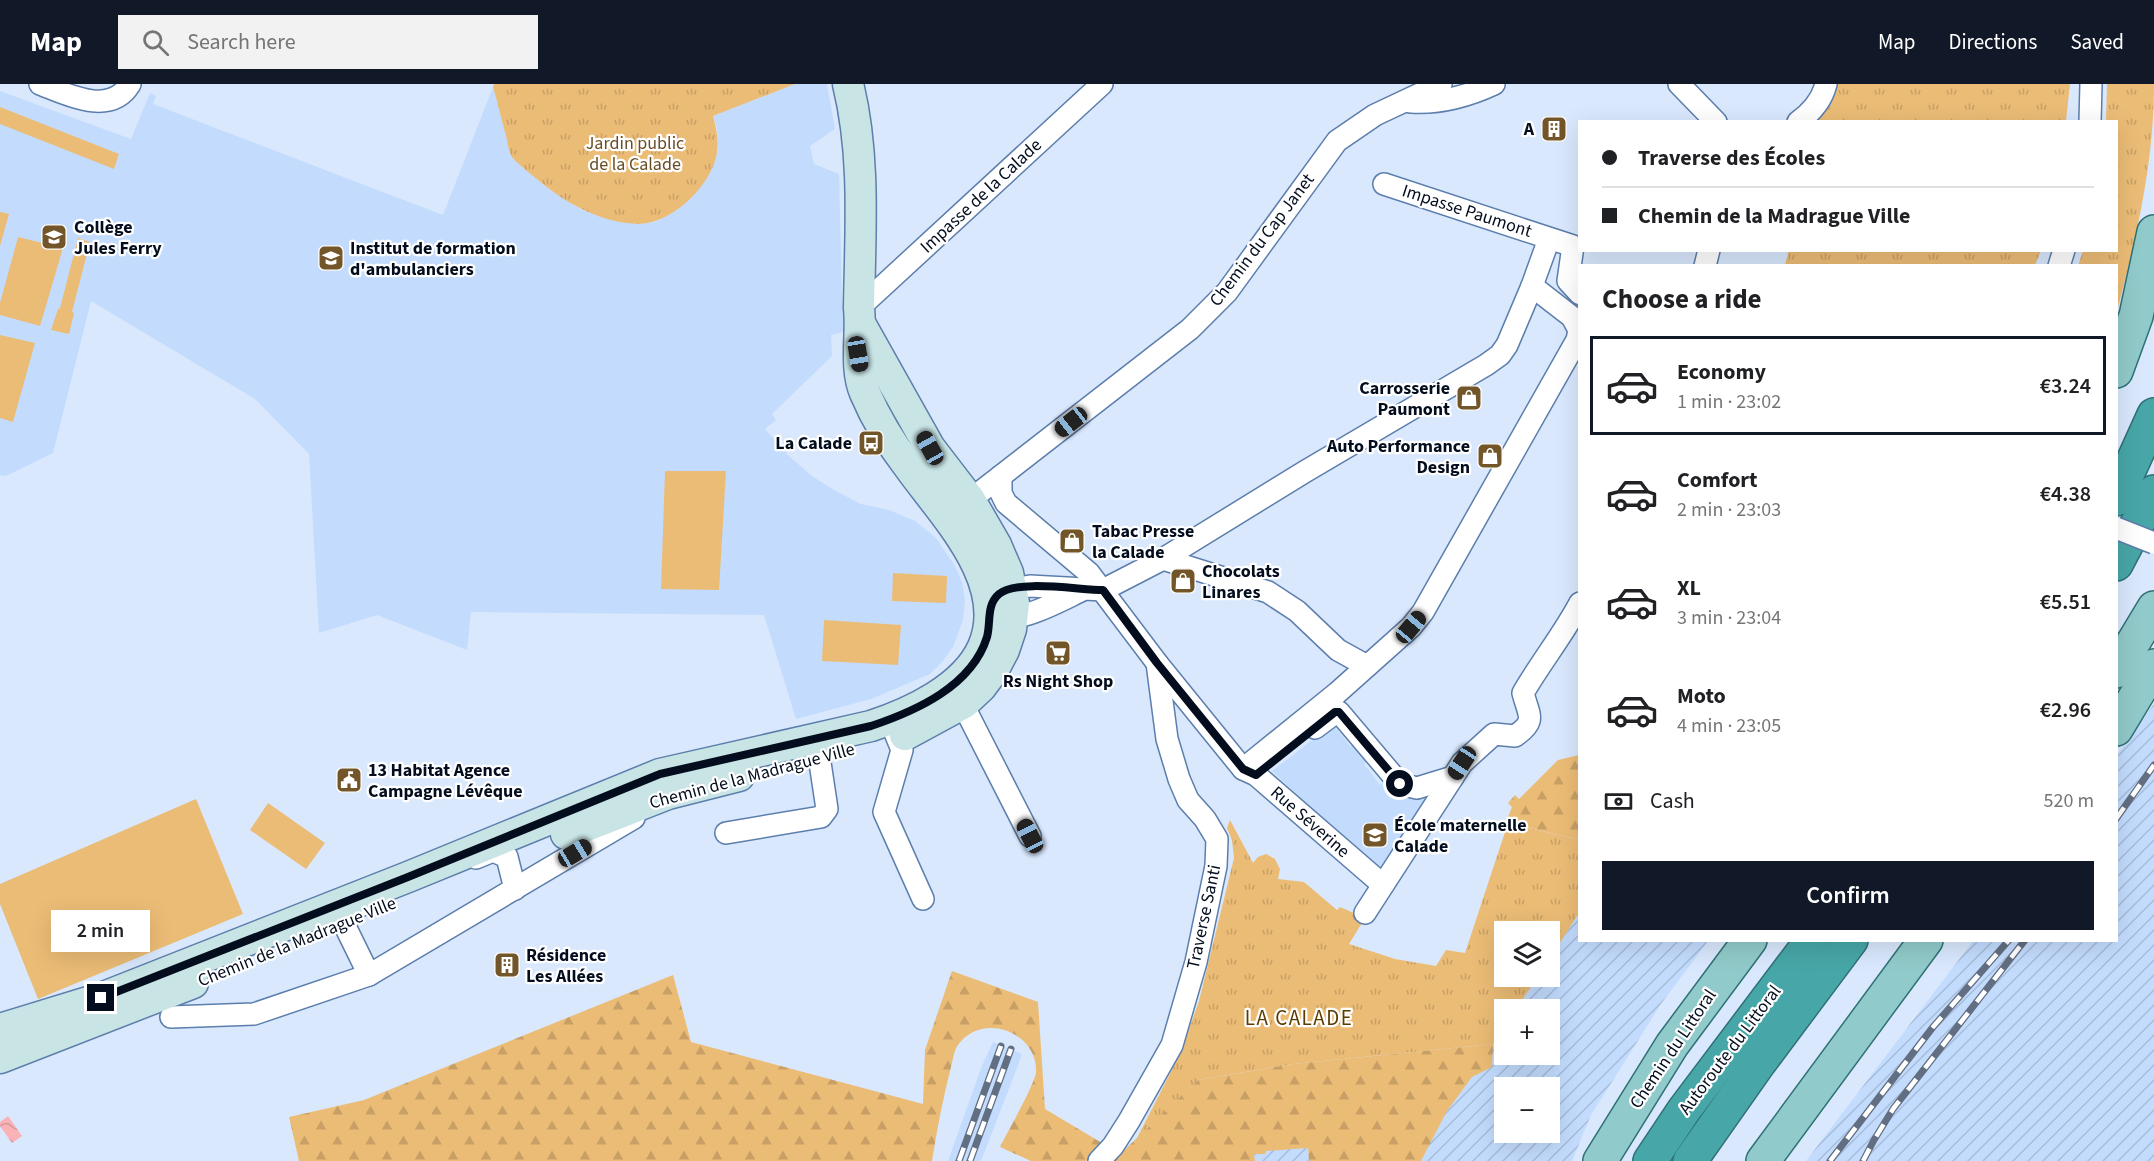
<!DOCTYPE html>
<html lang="en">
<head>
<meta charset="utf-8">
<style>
  body { margin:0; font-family:"Source Sans 3",sans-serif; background:#f2f2f2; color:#202124; height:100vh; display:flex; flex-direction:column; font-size:22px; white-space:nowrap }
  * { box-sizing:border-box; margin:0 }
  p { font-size:20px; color:#757577 }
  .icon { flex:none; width:33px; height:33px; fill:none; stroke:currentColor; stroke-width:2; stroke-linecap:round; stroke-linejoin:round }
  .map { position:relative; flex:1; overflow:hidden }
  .drawer { position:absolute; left:1578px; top:180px; width:540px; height:678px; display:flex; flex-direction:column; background:#fff; border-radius:0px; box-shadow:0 6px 24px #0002 }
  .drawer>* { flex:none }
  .hud { position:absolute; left:1578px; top:36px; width:540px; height:132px; border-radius:0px; box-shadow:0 6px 24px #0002; display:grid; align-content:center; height:132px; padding:0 24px; background:#fff }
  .buttons { position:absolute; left:1494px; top:837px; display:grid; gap:12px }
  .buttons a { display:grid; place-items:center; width:66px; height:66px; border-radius:0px; background:#fff; box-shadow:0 6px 24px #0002; font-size:30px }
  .end { position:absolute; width:27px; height:27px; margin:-14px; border:8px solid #030d1e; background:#fff; box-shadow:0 0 0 3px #fff }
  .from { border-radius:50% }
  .bubble { position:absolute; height:42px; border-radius:0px; background:#fff; box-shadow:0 6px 24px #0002; font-size:20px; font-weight:600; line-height:42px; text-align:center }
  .car { position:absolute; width:18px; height:36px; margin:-18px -9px; border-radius:8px; box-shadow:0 0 4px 2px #0007; background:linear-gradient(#222 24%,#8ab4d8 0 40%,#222 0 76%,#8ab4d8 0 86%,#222 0) }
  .hud b { display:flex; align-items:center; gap:21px; height:57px; font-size:22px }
  .hud b+b { border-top:2px solid #e0e0e0 }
  .hud i { width:15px; height:15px; background:#202124 }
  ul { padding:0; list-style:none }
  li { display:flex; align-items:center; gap:18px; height:99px; margin:0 12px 9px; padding:0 12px; border:3px solid transparent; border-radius:0px }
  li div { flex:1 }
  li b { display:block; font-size:22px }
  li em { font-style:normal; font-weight:600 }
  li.selected { border-color:#111827 }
  li>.icon { width:54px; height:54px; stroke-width:1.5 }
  h2 { padding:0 24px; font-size:27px; line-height:72px }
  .pay { display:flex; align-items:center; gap:15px; height:66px; padding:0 24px; font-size:22px }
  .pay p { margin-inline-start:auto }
  .action { display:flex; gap:12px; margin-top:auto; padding:12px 24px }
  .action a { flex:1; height:69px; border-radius:0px; background:#111827; color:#fff; font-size:24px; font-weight:600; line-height:69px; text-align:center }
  header { display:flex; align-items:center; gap:36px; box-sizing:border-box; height:84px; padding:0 30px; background:#111827; color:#fff }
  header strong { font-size:28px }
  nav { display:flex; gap:33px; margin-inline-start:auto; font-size:21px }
  .search { width:420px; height:54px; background:#f2f2f2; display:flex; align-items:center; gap:15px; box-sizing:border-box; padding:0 21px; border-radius:0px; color:#757577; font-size:22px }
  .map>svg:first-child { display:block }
  .built { fill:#c3dcfe }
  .industrial { fill:url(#industrial-furrows); fill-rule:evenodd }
  .grass { fill:url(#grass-tufts) }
  .forest { fill:url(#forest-firs) }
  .pitch { fill:#ebbc76 }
  .water { fill:url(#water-waves) }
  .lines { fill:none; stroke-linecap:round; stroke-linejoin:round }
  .street-casing { stroke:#5c7eac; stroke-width:24 }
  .secondary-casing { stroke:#5c7eac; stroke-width:33 }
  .primary-casing { stroke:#2f7077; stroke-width:36 }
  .highway-casing { stroke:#2f7077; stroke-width:36 }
  .street { stroke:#fff; stroke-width:21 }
  .secondary { stroke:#c8e4e5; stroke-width:30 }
  .primary { stroke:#91caca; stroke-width:33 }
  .highway { stroke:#47a6a7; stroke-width:33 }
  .rail-casing { stroke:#626e81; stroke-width:7 }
  .rail { stroke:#fff; stroke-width:4.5; stroke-dasharray:14; stroke-linecap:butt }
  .street-bridge-casing { stroke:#5c7eac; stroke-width:24; stroke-linecap:butt }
  .street-bridge { stroke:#fff; stroke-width:21 }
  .route { stroke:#030d1e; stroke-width:8 }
  .labels { text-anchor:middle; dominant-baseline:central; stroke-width:4.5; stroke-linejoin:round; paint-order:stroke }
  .poi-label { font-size:18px; font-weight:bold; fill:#030d1e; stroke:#fff; text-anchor:start }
  .park-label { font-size:18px; fill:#684e25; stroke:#fff }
  .street-label { font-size:18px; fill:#030d1e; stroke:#fff }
  .quarter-label { font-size:21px; letter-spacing:1.5px; fill:#5b3c00; stroke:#fff }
</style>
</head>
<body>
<header>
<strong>Map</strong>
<div class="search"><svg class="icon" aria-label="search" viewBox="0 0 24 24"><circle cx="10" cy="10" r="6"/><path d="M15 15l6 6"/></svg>Search here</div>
<nav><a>Map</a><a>Directions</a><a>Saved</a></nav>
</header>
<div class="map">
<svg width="2154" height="1077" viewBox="0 0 2154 1077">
  <defs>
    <pattern id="industrial-furrows" width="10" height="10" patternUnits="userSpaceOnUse" patternTransform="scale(1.5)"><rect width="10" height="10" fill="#c3dcfe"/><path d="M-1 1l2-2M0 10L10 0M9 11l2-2" fill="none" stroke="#a6bcd9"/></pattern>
    <pattern id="grass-tufts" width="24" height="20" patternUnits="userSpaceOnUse" patternTransform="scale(1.5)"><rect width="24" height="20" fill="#ebbc76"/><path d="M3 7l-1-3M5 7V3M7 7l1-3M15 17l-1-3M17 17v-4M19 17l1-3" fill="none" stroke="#c8a066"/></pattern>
    <pattern id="forest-firs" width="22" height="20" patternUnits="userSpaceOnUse" patternTransform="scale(1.5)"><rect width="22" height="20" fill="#ebbc76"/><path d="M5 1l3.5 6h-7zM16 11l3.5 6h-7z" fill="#c8a066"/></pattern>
    <pattern id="water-waves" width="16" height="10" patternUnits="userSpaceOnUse" patternTransform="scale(1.5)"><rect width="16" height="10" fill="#f9b2b5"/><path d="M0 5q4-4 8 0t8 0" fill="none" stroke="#d4989b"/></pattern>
  </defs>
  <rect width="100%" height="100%" fill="#d9e8fd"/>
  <g class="built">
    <path d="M795,0h32l8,45 -25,17 4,18 25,10 3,124 4,33 -15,4 1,21 -60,58 4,6 -11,9 24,27 23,20 22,14 27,14 28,6 26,11 20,16 19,27 8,18 3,18 -2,20 -10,27 -10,14 -13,13 -59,25 -75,20 -32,-104 -293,-3 -4,38 -90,-35 -58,18 -10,-179 -54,-55 -164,-98 -38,152 -47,23 -6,-1v-384l131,48 19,-46 6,3 -3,8 290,111 50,-128 19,71 37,31 33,21 29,9 25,5 19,-2 18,-11 13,-9 24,-29 8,-24 -1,-21 -4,-12z"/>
    <path d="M1333,640l17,22 6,-5 14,18 -6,5 16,21 6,-5 40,13 7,5 -53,75 -108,-102z"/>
    <path d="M993,958l29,12 -10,27 -31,80h-33l33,-93z"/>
  </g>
  <g class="industrial">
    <path d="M2154,620v457h-348l167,-220 143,-1 1,-185z"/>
    <path d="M1579,829l1,27 128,1 -47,63 -70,111 -19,46h-459l85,-81 295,-36 11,-18v28h46v-44l-34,-1 22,-32 12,-1v-18zM1504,1004h46v44h-46z"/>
  </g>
  <g class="grass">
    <path d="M494,0h301l-82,32c4,15 7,29 2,45 -9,29 -45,63 -77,63 -35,-1 -69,-19 -95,-40 -5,-4 -30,-24 -31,-27 -3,-4 -4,-12 -5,-17 -5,-18 -9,-36 -14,-53z"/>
    <path d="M1838,0h232l-4,37h-249l13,-15z"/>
    <path d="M2107,0h47c0,78 -17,152 -37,227l-1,-45h-38l5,-15 33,-1v-128l-10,-1z"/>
    <path d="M1789,166h252v1l-6,14h-250z"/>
    <path d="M1230,736l23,43 5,-6 8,-3 9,5 5,10 -2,10 26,3 33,28 3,-3 25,11 -16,26 46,15 41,7 10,-16 19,3 43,-130 71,17v73l-29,45v-26h-46v44l34,1 -22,32 -12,1v16l-11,18 -200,20 -95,16 -62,60 44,-86 19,-53 35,-143 -2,-18 -5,-12z"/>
  </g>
  <g class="forest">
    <path d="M1579,671v85l-73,-18 6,-15 -4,-4 7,-8 4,4 39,-39z"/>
    <path d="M952,887l86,31 7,107 57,34 -16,18h-55l-31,-14c7,-14 35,-63 36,-75 2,-40 -54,-61 -78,-27 -4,5 -5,15 -7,22 -8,31 -14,62 -19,94h-633l-10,-44 75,-17 309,-125 18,67 232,62 2,-54z"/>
    <path d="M1493,960l-1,23 -20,10 -25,34 -26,50h-112l-1,-13 -42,3 -1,3h-11l1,7h-142l85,-81 95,-16z"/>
  </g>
  <g class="pitch">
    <path d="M0,23l119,47 -5,15 -114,-45z"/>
    <path d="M0,128l9,2 -9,32z"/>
    <path d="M18,153l45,11 -23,78 -40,-11v-12z"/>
    <path d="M78,154l12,4 -18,70 2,1 -5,21 -18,-4 7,-21 2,-1z"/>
    <path d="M0,251l35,8 -22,79 -13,-4z"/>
    <path d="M665,387h61l-7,119 -58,-1z"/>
    <path d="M893,489l54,3 -1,27 -54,-2z"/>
    <path d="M824,536l77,5 -3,40 -76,-4z"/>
    <path d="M196,715l47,115 -205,85 -38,-95v-20z"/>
    <path d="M268,719l57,40 -19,26 -56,-39z"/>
  </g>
  <path class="water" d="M8,1032l14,20 -10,7 -12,-17v-4z"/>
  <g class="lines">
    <g class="street-casing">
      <g id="street">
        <path d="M40,0c26,10 70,33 90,0"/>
        <path d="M1679,0l37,38"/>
        <path d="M1411,18c30,2 57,-6 83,-18"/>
        <path d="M1798,38c14,-10 24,-22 28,-38"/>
        <path d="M2090,38l1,-38"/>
        <path d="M1384,100l189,62 -5,35 12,13"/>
        <path d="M1705,182l4,-16"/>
        <path d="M2059,182l5,-16"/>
        <path d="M859,224l243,-224"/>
        <path d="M1001,392v17l5,10 83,70 68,90 86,106 13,6 127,110"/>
        <path d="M958,423l12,-7 220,-171 37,-37 110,-151 38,-26 66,-31"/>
        <path d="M1163,475l105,33 29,19 41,39 29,16"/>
        <path d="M1083,506c-18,8 -63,34 -81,25 -4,-2 -8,-6 -12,-9l9,-12 13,-5 18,-3 73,4 60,-31 143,-88 180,-106 14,-10 7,-10 25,-59 17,-47"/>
        <path d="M956,607l74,145"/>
        <path d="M891,639l11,27 -18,62 39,87"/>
        <path d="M1315,644l20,-15 4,-1 61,72 17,4 36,-11"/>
        <path d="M1243,685l94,-76 74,-66 12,-15 154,-272 2,-10 -7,-13 -40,-31"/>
        <path d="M726,749l95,-16 6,-8 -8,-53"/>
        <path d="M476,774l17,-7 14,6 8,32"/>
        <path d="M1365,829l97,-150 32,-29 21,2c22,-15 14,-20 8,-43 18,-31 40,-58 57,-90"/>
        <path d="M369,891l-25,-51 12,-16 15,-7"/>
        <path d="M171,933l83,-3 115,-39 265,-157"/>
        <path d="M1099,1077l14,-15 16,-25 43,-76 24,-83 20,-96 1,-27 -12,-20 -17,-19 -9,-21 -12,-40 -10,-76"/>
      </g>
    </g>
    <g class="secondary-casing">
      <g id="secondary">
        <path d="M861,241l69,123 40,52 26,45 12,28 6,30 -3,26 -7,21 -11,21 -12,16 -17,16 -59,32"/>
        <path d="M566,750l102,-40 71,-18"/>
        <path d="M0,945l101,-31 307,-121 252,-103 211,-48c40,-13 94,-38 112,-79 28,-65 -39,-131 -74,-180 -17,-22 -33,-48 -44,-74 -11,-25 -3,-58 -6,-85 1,-74 7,-151 -11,-224"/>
        <path d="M0,974l193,-75"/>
      </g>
    </g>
    <g class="primary-casing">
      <g id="primary">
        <path d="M2116,287l20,-55 18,-84"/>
        <path d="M2116,587l38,-63"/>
        <path d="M2116,645l38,-63"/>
        <path d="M1600,1077l72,-116 78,-105"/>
        <path d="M1763,1077l163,-221"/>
      </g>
    </g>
    <g class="highway-casing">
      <g id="highway">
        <path d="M2116,415l38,-84"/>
        <path d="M2116,480l38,-72"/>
        <path d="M1650,1077l34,-51 128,-170"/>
        <path d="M1690,1077l69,-98 92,-123"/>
      </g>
    </g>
    <use href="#street" class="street"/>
    <use href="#secondary" class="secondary"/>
    <use href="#primary" class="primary"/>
    <use href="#highway" class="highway"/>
    <g class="rail-casing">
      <g id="rail">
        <path d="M2116,735l38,-54"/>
        <path d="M959,1077l42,-115"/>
        <path d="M970,1077l41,-112"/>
        <path d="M1830,1077l103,-134 76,-87"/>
        <path d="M1863,1077l11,-21 19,-31 132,-169"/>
      </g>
    </g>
    <use href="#rail" class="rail"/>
    <g class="street-bridge-casing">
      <path id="street-bridge" d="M2116,444l38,15"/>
    </g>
    <use href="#street-bridge" class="street-bridge"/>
  </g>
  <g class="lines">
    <path class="route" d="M101,914l307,-121 252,-103 211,-48c45,-15 101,-40 116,-89 4,-14 -1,-32 12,-43 18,-15 80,-4 104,-4l54,73 86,106 13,6 79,-63h4l61,72"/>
  </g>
  <defs>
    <g id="building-square" transform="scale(1.35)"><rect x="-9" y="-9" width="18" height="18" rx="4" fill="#725529" stroke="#fff"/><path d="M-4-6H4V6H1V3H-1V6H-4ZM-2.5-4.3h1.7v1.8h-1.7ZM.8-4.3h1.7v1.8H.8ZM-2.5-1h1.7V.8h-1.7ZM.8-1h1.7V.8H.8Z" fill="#fff"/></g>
    <g id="school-square" transform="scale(1.35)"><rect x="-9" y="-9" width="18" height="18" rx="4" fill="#725529" stroke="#fff"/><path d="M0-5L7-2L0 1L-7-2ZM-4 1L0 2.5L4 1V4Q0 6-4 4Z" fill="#fff"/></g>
    <g id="university-square" transform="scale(1.35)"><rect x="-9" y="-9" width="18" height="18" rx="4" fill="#725529" stroke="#fff"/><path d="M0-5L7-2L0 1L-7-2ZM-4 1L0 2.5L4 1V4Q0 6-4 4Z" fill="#fff"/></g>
    <g id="shop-square" transform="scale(1.35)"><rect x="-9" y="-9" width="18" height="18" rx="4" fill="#725529" stroke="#fff"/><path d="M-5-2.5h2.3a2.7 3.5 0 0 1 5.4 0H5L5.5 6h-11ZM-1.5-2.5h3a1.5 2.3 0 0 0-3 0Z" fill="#fff"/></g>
    <g id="bus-square" transform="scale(1.35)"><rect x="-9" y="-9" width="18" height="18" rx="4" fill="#725529" stroke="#fff"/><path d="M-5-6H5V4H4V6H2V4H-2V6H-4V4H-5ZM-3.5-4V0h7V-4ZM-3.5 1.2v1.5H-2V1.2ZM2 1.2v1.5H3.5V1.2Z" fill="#fff"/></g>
    <g id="supermarket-square" transform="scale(1.35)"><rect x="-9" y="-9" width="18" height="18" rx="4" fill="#725529" stroke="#fff"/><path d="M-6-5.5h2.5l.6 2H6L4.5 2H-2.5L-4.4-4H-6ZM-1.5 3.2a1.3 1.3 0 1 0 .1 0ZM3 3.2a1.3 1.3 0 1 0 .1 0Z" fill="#fff"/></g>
    <g id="civic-square" transform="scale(1.35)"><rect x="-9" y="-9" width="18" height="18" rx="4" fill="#725529" stroke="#fff"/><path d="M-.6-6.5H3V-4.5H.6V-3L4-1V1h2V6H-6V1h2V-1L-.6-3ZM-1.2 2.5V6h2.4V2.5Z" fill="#fff"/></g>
  </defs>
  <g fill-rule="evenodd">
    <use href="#building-square" x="1554" y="45"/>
    <use href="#school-square" x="54" y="153"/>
    <use href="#university-square" x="331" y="174"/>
    <use href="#shop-square" x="1469" y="314"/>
    <use href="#bus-square" x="871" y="359"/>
    <use href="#shop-square" x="1490" y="372"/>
    <use href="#shop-square" x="1072" y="457"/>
    <use href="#shop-square" x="1183" y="497"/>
    <use href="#supermarket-square" x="1058" y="569"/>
    <use href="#civic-square" x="349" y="696"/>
    <use href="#school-square" x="1375" y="751"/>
    <use href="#building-square" x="507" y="881"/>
  </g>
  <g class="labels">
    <g class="poi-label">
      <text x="1534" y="45" text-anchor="end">A</text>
      <text x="74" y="143">Collège<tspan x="74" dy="21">Jules Ferry</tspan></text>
      <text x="350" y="164">Institut de formation<tspan x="350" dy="21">d'ambulanciers</tspan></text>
      <text x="1450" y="304" text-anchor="end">Carrosserie<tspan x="1450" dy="21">Paumont</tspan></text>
      <text x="852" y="359" text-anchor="end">La Calade</text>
      <text x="1470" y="362" text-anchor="end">Auto Performance<tspan x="1470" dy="21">Design</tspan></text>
      <text x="1092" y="447">Tabac Presse<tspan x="1092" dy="21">la Calade</tspan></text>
      <text x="1202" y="487">Chocolats<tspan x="1202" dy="21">Linares</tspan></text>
      <text x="1058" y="597" text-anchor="middle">Rs Night Shop</text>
      <text x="368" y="686">13 Habitat Agence<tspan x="368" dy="21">Campagne Lévêque</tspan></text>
      <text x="1394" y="741">École maternelle<tspan x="1394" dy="21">Calade</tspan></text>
      <text x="526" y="871">Résidence<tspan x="526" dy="21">Les Allées</tspan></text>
    </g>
    <g class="park-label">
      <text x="635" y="59">Jardin public<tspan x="635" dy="21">de la Calade</tspan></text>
    </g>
    <g class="street-label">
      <text transform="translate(981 112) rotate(-43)">Impasse de la Calade</text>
      <text transform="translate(1467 127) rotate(18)">Impasse Paumont</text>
      <text transform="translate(1262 156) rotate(-53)">Chemin du Cap Janet</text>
      <text transform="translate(752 692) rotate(-15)">Chemin de la Madrague Ville</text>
      <text transform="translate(1310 738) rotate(41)">Rue Séverine</text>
      <text transform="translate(1204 833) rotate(-78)">Traverse Santi</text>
      <text transform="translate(297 858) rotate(-22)">Chemin de la Madrague Ville</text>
      <text transform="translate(1673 965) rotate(-56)">Chemin du Littoral</text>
      <text transform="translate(1730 966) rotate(-53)">Autoroute du Littoral</text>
    </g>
    <g class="quarter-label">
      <text x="1299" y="934">LA CALADE</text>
    </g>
  </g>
</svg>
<div class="buttons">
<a><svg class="icon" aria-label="layers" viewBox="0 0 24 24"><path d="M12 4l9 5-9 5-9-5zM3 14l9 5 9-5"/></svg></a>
<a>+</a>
<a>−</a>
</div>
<i class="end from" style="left:1400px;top:700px"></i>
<i class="end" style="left:101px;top:914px"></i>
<div class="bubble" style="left:51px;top:826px;width:99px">2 min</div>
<i class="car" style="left:858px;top:270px;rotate:171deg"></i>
<i class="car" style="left:1071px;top:338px;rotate:232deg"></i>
<i class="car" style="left:930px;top:364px;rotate:331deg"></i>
<i class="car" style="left:1411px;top:543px;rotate:40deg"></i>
<i class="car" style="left:1462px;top:679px;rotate:213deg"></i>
<i class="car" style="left:1030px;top:752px;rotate:333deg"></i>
<i class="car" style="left:575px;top:769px;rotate:59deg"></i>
<div class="hud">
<b><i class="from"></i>Traverse des Écoles</b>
<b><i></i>Chemin de la Madrague Ville</b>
</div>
<section class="drawer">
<h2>Choose a ride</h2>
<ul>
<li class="selected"><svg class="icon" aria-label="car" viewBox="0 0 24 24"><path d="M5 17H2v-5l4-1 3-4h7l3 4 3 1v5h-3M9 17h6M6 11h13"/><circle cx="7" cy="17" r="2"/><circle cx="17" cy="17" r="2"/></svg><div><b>Economy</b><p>1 min · 23:02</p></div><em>€3.24</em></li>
<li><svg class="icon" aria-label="car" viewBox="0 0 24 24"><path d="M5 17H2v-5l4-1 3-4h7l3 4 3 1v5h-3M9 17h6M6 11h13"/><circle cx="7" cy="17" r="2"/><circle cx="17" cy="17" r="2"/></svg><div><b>Comfort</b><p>2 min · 23:03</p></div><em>€4.38</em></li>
<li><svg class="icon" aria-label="car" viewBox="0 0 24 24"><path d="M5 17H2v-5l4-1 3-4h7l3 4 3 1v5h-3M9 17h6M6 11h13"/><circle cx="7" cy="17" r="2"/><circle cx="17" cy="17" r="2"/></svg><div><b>XL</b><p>3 min · 23:04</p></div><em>€5.51</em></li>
<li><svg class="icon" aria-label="car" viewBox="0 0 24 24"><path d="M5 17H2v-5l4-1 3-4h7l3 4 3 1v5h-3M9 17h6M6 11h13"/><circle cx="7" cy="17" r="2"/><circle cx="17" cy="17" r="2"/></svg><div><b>Moto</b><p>4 min · 23:05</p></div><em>€2.96</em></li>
</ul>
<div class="pay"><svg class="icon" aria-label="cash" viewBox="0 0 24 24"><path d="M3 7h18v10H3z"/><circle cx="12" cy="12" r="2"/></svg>Cash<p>520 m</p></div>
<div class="action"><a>Confirm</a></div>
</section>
</div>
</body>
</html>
